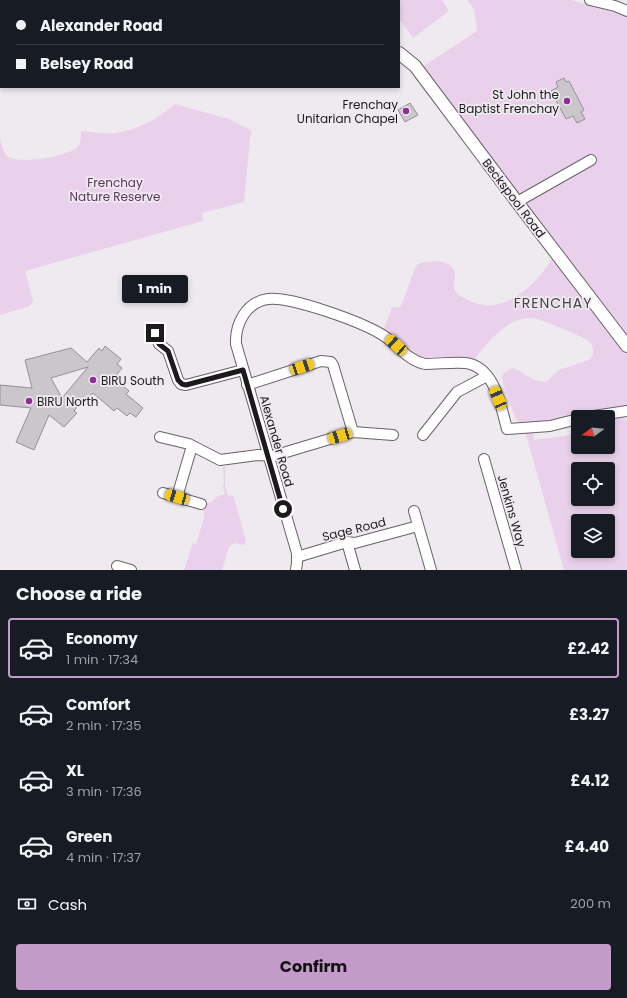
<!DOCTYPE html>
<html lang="en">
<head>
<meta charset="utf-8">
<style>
  body { margin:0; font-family:Poppins,sans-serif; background:#20242c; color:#f1f3f6; height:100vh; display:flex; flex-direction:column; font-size:15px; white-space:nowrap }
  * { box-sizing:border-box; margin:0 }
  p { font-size:13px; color:#9ea1a6 }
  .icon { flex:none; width:22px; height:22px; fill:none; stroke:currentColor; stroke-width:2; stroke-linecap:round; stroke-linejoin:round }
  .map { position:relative; height:570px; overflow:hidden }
  .drawer { display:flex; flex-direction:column; background:#171b24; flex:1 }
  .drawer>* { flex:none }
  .guide { position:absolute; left:0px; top:0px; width:400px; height:88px; box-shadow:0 2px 6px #0003; display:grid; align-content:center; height:88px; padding:0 16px; background:#171b24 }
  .needle { width:26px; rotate:254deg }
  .buttons { position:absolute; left:571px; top:410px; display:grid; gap:8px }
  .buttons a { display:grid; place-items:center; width:44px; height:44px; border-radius:4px; background:#171b24; box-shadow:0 2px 6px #0003; font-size:20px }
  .end { position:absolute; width:18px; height:18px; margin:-9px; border:5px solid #1c1a1c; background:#fff; box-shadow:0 0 0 2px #fff }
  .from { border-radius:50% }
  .bubble { position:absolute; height:28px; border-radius:4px; background:#171b24; box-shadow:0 2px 6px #0003; font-size:13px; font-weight:700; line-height:28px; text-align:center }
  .car { position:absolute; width:12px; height:24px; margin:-12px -6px; border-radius:5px; box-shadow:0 0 3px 1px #0007; background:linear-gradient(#f5c518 24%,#345 0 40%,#f5c518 0 76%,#345 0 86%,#f5c518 0) }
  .guide b { display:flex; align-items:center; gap:14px; height:38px; font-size:15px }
  .guide b+b { border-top:1px solid #363941 }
  .guide i { width:10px; height:10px; background:#f1f3f6 }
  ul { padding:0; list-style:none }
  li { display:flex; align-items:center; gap:12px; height:60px; margin:0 8px 6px; padding:0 8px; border:2px solid transparent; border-radius:4px }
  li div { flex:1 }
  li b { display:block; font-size:15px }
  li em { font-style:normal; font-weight:700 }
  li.current { border-color:#c49acb }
  li>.icon { width:36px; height:36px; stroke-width:1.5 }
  h2 { padding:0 16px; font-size:18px; line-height:48px }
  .pay { display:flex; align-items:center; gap:10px; height:44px; padding:0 16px; font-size:15px }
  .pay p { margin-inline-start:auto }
  .button { display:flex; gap:8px; margin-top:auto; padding:8px 16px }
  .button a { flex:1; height:46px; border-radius:4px; background:#c49acb; color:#111; font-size:16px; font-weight:700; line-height:46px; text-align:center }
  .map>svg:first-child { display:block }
  .green { fill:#ead1eb; fill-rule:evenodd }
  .building { fill:#cbc6cc; stroke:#959096; fill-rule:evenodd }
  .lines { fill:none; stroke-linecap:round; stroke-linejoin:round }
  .minor-casing { stroke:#676267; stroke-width:12 }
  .tertiary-casing { stroke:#676267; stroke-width:14 }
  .minor { stroke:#fff; stroke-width:10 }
  .tertiary { stroke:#fff; stroke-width:12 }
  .route { stroke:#1c1a1c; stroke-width:5 }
  .poi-dot { fill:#8e2e96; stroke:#efeaef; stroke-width:1.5 }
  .labels { text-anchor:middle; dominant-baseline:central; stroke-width:3.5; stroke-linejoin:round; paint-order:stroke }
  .poi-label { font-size:12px; fill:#1c1a1c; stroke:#efeaef; text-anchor:end }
  .park-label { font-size:12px; fill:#5e3461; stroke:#efeaef }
  .street-label { font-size:12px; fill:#1c1a1c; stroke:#efeaef }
  .quarter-label { font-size:14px; letter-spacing:1px; fill:#494449; stroke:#efeaef }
</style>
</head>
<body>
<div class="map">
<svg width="627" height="570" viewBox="0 0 627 570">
  <rect width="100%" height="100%" fill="#efeaef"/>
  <g class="green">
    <path d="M380,0h62l7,11 -36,27 -14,-19v-18z"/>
    <path d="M467,0h104l56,16v320l-205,-269 55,-36 -3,-22z"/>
    <path d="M175,104l54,15 23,12 -2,7 -6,64 -42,11 1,8 -178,50 8,30 -3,5 -30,9v-175c2,5 3,12 7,16 10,9 63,1 71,-10 3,-4 3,-10 3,-15 11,1 24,3 35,2 22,-3 43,-15 59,-29z"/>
    <path d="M552,259l75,96v53l-7,2 7,11v149h-63l-39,-139h8l1,9 44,-6v13h30v-30c-5,-1 -10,-4 -15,-4 -22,-1 -57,19 -77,7 -2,-7 -15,-39 -14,-43 1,-5 7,-8 12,-9l20,12 12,2 13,-12 30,-10c6,-6 5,-11 1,-18 -10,-7 -23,-11 -34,-16 -8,-3 -16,-7 -24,-8 -26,-2 -47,28 -62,46h-45l-43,-30 10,-27h8l2,-3 13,-36 3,-4c11,-4 32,-5 37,8 -1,19 -5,19 15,29 33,16 65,-15 82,-42zM578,469h30v30h-30zM578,521h30v30h-30z"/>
    <path d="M223,467h2v18l3,11 5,-1 13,45 -2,5 -10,-2 -5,4 -7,23h-38l9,-27 3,1 8,-26v-7l-4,-2 2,-7 8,1 8,-7 7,-2 -2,-8 1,-3z"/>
  </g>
  <g class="building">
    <path d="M564,78l2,4 3,-1 15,29 -3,2 4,7 -8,4 -4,-7 -7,3 -15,-28 7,-4 -2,-5z"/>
    <path d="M410,103l8,12 -13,7 -7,-12z"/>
    <path d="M105,346l16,13 -4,5 5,4 -8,10 15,13 -3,3 17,14 -7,9 -6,-4 -3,3 -10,-8 -3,3 -21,-18 -6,8 -4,-2 -9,12 3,2 -13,14 -15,-12 -15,35 -18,-8 15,-34 -31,-3v-20l32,3 -7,-28 46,-12 16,14 12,-14 3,3zM88,367l-26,31 -11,-20z"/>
  </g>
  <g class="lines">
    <g class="minor-casing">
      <g id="minor">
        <path d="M377,0v1"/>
        <path d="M590,0l25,6 12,5"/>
        <path d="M517,202l74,-42"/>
        <path d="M155,333l4,11 9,7 10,29 3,4 5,1 57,-15"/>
        <path d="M247,385l74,-24 10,1 2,3 20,67"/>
        <path d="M587,417l40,-6"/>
        <path d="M423,435l34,-43 30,-16"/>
        <path d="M160,437l29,7 31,16 38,-5 15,1 80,-24 40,3"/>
        <path d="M484,459l32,111"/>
        <path d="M163,493l38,11"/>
        <path d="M177,497l15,-51"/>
        <path d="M414,511l17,59"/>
        <path d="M347,542l8,28"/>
        <path d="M297,557l50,-15 8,1 63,-17"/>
        <path d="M117,566l14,4"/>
        <path d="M296,570l1,-7v-10l-61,-209c-1,-20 10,-42 32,-45 23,-3 93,23 113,35 16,9 25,26 44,30 13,0 27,-2 40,-1 30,3 36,44 42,66l43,-3 28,-7"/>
      </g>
    </g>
    <g class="tertiary-casing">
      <g id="tertiary">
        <path d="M297,0l4,1"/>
        <path d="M114,1l9,-1"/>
        <path d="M0,14h1"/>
        <path d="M399,53l16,13 102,136 110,144"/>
      </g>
    </g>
    <use href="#minor" class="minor"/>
    <use href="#tertiary" class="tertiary"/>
  </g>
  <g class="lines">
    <path class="route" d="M155,333l4,11 9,7 10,29 4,4 4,1 57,-15 40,139"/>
  </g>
  <g class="poi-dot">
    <circle cx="567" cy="101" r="4"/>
    <circle cx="406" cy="111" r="4"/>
    <circle cx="93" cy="380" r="4"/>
    <circle cx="29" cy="401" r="4"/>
  </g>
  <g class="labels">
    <g class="poi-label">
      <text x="559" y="94">St John the<tspan x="559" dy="14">Baptist Frenchay</tspan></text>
      <text x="398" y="104">Frenchay<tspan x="398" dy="14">Unitarian Chapel</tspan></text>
      <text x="101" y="380" text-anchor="start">BIRU South</text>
      <text x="37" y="401" text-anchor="start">BIRU North</text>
    </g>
    <g class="park-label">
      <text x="115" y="182">Frenchay<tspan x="115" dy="14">Nature Reserve</tspan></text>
    </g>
    <g class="street-label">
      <text transform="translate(514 198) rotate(53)">Beckspool Road</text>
      <text transform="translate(277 441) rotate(74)">Alexander Road</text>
      <text transform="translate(512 511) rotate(74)">Jenkins Way</text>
      <text transform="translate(354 529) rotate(-14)">Sage Road</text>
    </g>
    <g class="quarter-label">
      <text x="553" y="303">FRENCHAY</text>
    </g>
  </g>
</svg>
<div class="buttons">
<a><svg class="needle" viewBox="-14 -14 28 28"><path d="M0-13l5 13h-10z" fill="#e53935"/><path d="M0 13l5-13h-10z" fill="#9ea1a6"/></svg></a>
<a><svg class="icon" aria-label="locate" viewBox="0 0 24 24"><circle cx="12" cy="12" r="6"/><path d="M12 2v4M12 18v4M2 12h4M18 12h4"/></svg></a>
<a><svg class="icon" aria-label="layers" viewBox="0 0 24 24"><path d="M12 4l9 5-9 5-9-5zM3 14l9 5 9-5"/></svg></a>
</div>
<i class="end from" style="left:283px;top:509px"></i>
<i class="end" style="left:155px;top:333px"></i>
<div class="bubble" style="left:122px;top:275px;width:66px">1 min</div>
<i class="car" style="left:396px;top:345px;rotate:312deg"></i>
<i class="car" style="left:302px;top:367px;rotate:72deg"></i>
<i class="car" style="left:498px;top:398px;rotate:337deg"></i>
<i class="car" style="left:340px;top:436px;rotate:253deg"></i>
<i class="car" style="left:177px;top:497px;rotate:286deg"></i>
<div class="guide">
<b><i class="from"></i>Alexander Road</b>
<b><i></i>Belsey Road</b>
</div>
</div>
<section class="drawer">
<h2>Choose a ride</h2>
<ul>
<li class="current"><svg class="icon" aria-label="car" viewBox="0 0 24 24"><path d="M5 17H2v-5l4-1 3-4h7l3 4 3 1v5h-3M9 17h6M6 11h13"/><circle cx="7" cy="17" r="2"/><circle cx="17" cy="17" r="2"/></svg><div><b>Economy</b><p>1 min · 17:34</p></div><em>£2.42</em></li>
<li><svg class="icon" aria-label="car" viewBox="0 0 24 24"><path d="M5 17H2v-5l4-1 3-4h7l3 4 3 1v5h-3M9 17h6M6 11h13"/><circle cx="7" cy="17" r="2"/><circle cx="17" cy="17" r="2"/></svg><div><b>Comfort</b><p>2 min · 17:35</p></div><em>£3.27</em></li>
<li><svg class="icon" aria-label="car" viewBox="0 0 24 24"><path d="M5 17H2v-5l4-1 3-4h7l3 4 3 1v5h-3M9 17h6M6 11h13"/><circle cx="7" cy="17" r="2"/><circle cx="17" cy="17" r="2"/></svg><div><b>XL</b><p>3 min · 17:36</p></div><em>£4.12</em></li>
<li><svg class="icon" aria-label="car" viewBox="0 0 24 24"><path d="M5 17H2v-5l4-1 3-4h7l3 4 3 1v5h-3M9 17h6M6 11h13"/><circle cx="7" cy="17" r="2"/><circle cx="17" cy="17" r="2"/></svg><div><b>Green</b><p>4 min · 17:37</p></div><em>£4.40</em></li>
</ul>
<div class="pay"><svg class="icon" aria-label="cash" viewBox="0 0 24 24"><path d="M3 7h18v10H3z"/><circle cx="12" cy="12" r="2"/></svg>Cash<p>200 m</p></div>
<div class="button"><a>Confirm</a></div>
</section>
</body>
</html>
